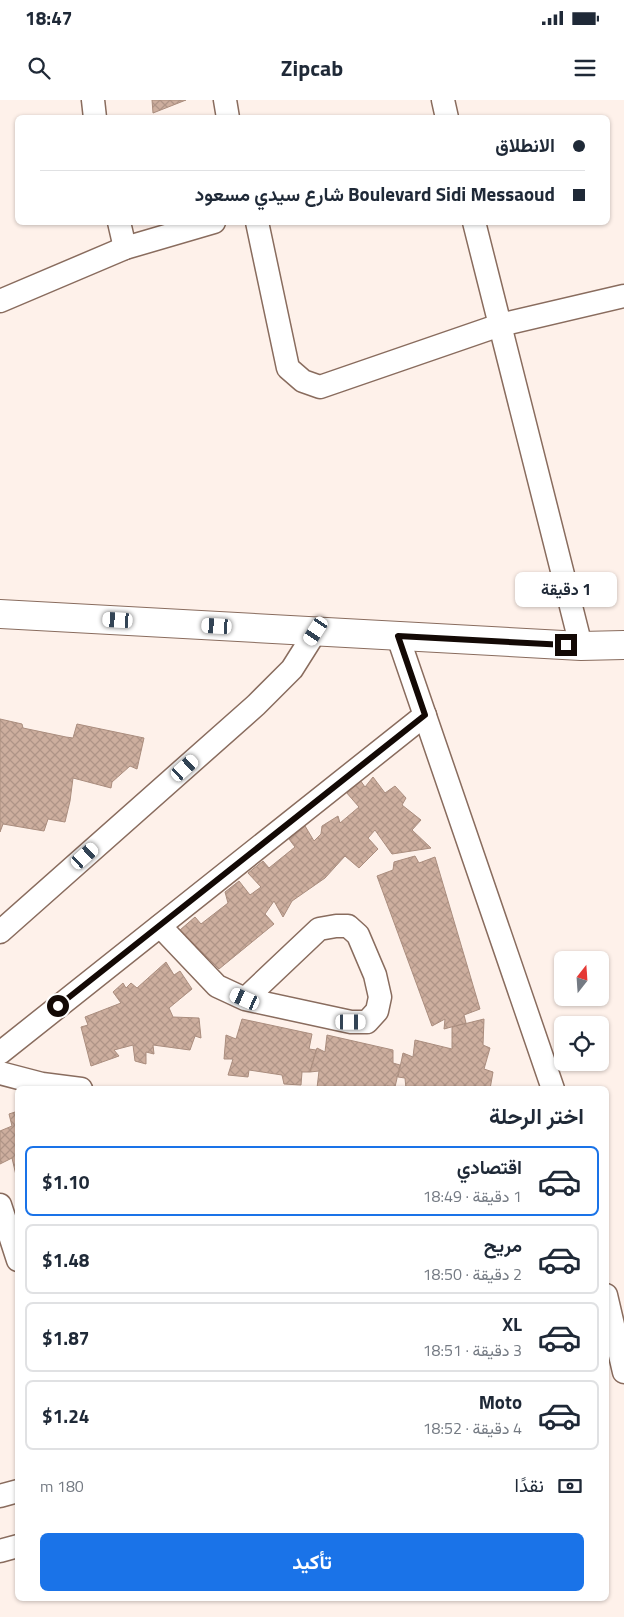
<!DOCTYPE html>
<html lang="ar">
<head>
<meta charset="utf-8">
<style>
  body { margin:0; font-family:"Titillium Web",Vazirmatn,sans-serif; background:#f2f2f3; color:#1f2937; direction:rtl; height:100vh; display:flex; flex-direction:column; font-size:19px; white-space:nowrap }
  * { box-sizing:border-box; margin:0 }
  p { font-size:16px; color:#747a83 }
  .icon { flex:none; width:28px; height:28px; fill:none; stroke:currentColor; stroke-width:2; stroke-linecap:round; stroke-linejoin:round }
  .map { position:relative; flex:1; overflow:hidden; direction:ltr }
  .drawer { position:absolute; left:15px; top:986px; width:594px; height:515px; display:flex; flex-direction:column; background:#fff; border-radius:8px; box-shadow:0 1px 4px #0004; direction:rtl }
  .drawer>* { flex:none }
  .banner { position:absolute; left:15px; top:15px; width:595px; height:110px; border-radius:8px; box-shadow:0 1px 4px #0004; direction:rtl; display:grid; align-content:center; height:110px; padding:0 25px; background:#fff }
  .needle { width:32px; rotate:17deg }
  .controls { position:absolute; left:554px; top:851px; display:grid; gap:10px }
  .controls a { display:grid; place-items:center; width:55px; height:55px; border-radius:8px; background:#fff; box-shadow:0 1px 4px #0004; font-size:25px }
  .end { position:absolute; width:22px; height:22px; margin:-11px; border:6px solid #130905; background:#fff; box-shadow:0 0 0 2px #fff }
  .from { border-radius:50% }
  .bubble { position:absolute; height:35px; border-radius:8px; background:#fff; box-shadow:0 1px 4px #0004; font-size:16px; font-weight:700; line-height:35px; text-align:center; direction:rtl }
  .car { position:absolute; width:15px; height:30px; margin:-15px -8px; border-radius:6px; box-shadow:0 0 4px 1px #0007; background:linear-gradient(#fff 24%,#345 0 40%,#fff 0 76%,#345 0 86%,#fff 0) }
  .banner b { display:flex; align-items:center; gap:18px; height:48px; font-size:19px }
  .banner b+b { border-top:1px solid #e0e1e3 }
  .banner i { width:12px; height:12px; background:#1f2937 }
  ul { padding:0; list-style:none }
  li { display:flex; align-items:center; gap:15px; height:70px; margin:0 10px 8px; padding:0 15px; border:2px solid #e0e1e3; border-radius:8px }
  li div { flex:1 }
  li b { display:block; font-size:19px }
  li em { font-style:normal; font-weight:700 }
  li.active { border-color:#1a73e8 }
  li>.icon { width:45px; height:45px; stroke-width:1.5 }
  h2 { padding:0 25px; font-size:22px; line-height:60px }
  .pay { display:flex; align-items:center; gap:12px; height:55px; padding:0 25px; font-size:19px }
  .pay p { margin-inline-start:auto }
  .cta { display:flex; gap:10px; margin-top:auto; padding:10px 25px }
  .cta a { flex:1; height:58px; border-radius:8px; background:#1a73e8; color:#fff; font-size:20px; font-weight:700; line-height:58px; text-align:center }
  .status { display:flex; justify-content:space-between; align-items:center; height:35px; padding:0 25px; background:#fff; direction:ltr }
  .status svg { height:14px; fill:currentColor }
  header { display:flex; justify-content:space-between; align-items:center; height:65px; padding:0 25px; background:#fff; font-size:22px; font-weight:700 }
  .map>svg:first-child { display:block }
  .building { fill:url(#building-cross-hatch); stroke:#aa8d7e }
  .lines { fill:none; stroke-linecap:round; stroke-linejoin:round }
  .street-casing { stroke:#896c5e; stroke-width:25 }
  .secondary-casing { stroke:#896c5e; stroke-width:30 }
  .street { stroke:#fff; stroke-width:22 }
  .secondary { stroke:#fff; stroke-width:28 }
  .route { stroke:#130905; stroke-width:6 }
</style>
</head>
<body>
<div class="status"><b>18:47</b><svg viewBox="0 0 49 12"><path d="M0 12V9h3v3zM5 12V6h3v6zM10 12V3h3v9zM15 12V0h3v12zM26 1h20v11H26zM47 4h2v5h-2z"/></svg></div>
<header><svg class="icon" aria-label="menu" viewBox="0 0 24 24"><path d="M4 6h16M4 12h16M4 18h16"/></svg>Zipcab<svg class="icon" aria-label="search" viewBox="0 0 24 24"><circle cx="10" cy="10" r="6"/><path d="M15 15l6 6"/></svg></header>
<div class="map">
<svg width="624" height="1517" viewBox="0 0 624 1517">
  <defs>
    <pattern id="building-cross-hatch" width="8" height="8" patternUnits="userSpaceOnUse" patternTransform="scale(1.25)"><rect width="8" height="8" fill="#cdae9e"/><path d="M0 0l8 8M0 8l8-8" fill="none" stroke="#af9487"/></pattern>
  </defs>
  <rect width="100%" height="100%" fill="#fef1ea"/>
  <g class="building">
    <path d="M152,0h34l-33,13z"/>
    <path d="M0,619l22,5 1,4 43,9 7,1 4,-14 67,14 -7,31 -7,-3 -18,16 -1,6 -38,-10 -3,23 -5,21 -17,-3 -4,12 -41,-7 -3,8z"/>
    <path d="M373,677l12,16 10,-7 11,12 -4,7 19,15 -9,10 19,18 -39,6 -17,-24 -7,8 10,11 -19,19 -14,-12 -20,22 -33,23 -9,16 -9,-16 -9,13 9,10 -55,45 -39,-39 15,-13 6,7 27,-21 -3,-11 14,-11 11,14 11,-8 -13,-14 15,-12 6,7 26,-21 -6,-8 16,-13 9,15 7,-7 1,-8 16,-10 2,7 19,-16 -13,-15 14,-12 5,7z"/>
    <path d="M415,756l4,7 16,-6 45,152 -16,6 2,8 -22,6 1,-10 -13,7 -55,-150 16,-6 1,-8z"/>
    <path d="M166,862l8,13 6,-4 12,18 -23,19 4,9 26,1 2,20 -6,-2 -5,14 -37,-5 1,9 -8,-2v12l-11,-3 -2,-16 -19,5 5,6 -28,10 -10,-39 7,-2 -3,-8 36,-14 -8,-11 10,-9 3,5 5,-5 6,5z"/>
    <path d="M242,919l70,15 -3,15 7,1 -6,22h-8l-1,13 -17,-1 -2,-9 -33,-5 -1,7 -20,-2 5,-16h-9l2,-24 10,4z"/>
    <path d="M484,919l-1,26 7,3 -6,21 9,3 -3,17h-7l-8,-3 -1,3h-68l-1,-11 -7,-1 5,-24 10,4 2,-17 37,9v-22z"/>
    <path d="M327,935l66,15v13l7,2 -5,22 -8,-1v3l-70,-1 2,-17 -9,1 7,-24 8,4z"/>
    <path d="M18,1011v73l-6,-26 -12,6v-33l12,-5 -3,-12z"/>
  </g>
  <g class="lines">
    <g class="street-casing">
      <g id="street">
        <path d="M93,0l2,18"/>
        <path d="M225,0l3,18"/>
        <path d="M443,0l4,18"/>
        <path d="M119,122l6,26"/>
        <path d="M257,122l31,146 15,13 17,6 180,-62 124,-29"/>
        <path d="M474,122l107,424"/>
        <path d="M0,201l125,-53 89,-26"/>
        <path d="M398,537l155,452"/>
        <path d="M160,826l57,60 28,13 106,23h16l10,-11 3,-14 -5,-22 -17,-40 -10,-9h-12l-17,3 -74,70"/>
        <path d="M0,832l256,-227 36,-36 24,-38"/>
        <path d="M0,953l425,-338"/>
        <path d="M0,973l42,11 39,5"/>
        <path d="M0,1105l18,55"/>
        <path d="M606,1195l18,77"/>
        <path d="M0,1396l18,-5"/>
        <path d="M0,1451l18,-5"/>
      </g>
    </g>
    <g class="secondary-casing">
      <path id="secondary" d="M0,514l581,32 43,-1"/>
    </g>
    <use href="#street" class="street"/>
    <use href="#secondary" class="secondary"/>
  </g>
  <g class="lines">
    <path class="route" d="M58,906l367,-291 -27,-79 168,9"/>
  </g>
</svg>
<div class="controls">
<a><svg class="needle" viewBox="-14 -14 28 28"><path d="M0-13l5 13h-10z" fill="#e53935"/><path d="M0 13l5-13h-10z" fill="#747a83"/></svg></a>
<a><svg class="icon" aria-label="locate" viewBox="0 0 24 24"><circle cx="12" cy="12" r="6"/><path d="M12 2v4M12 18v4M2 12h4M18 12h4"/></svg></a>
</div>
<i class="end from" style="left:58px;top:906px"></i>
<i class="end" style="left:566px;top:545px"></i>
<div class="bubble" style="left:515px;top:472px;width:102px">1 دقيقة</div>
<i class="car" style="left:118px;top:520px;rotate:273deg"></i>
<i class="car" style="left:217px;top:526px;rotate:273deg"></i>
<i class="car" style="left:316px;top:531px;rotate:213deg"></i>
<i class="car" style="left:185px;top:668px;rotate:48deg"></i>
<i class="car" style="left:85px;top:756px;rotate:48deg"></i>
<i class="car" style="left:245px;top:899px;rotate:294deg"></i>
<i class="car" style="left:351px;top:922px;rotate:90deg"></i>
<div class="banner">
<b><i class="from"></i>الانطلاق</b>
<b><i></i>Boulevard Sidi Messaoud شارع سيدي مسعود</b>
</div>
<section class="drawer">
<h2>اختر الرحلة</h2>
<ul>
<li class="active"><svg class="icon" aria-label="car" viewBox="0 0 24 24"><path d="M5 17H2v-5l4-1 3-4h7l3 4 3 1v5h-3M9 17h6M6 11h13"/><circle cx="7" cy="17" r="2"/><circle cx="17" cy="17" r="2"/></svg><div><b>اقتصادي</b><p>1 دقيقة · 18:49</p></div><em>$1.10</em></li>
<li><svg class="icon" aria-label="car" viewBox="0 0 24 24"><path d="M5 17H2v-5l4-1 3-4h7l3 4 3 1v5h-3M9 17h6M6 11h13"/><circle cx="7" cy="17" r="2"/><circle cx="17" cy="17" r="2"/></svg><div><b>مريح</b><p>2 دقيقة · 18:50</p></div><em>$1.48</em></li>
<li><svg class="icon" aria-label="car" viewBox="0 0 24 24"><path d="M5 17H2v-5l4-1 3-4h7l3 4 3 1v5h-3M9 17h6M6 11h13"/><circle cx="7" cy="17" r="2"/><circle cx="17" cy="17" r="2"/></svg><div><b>XL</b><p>3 دقيقة · 18:51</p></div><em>$1.87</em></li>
<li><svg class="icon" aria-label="car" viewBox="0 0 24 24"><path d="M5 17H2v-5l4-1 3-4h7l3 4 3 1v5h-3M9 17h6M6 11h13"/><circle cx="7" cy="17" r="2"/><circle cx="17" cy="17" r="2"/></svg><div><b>Moto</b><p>4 دقيقة · 18:52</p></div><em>$1.24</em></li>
</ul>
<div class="pay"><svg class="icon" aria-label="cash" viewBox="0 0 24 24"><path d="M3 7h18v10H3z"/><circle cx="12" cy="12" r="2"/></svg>نقدًا<p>180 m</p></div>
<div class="cta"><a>تأكيد</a></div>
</section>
</div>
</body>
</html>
